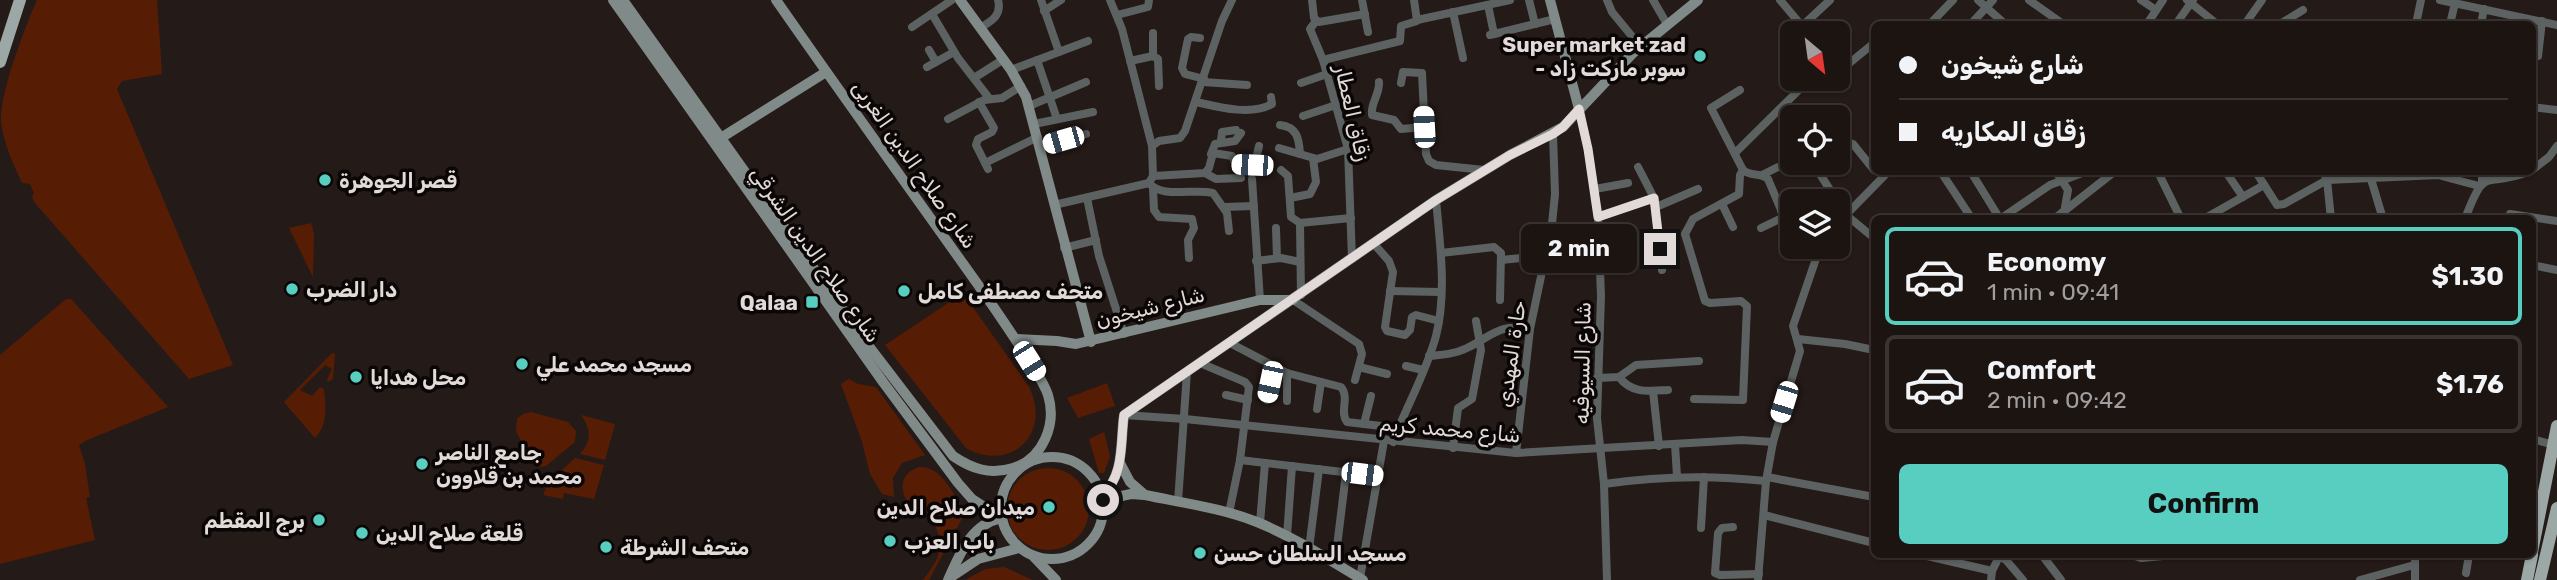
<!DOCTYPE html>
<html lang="en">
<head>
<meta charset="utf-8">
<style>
  body { margin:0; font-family:Rubik,Vazirmatn,sans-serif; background:#28211f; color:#f1f3f6; height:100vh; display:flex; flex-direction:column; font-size:26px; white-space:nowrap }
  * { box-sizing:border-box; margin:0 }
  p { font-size:23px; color:#a09e9f }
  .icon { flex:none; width:38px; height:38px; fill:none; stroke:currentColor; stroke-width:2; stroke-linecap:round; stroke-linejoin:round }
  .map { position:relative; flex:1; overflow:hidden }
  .sheet { position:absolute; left:1871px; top:215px; width:665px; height:343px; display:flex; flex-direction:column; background:#1b1411; border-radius:10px; box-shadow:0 2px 5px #0004,0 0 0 2px #393331 }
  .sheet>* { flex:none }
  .top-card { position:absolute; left:1871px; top:21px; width:665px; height:154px; border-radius:10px; box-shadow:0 2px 5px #0004,0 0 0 2px #393331; display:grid; align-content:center; height:154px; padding:0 28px; background:#1b1411 }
  .needle { width:46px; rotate:151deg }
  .buttons { position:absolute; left:1780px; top:21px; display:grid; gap:14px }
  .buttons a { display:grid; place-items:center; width:70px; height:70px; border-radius:10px; background:#1b1411; box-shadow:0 2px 5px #0004,0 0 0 2px #393331; font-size:35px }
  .end { position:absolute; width:32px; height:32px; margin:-16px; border:9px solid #e1dad8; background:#111; box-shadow:0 0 0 4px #111 }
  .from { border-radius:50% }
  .bubble { position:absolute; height:49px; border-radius:10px; background:#1b1411; box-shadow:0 2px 5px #0004,0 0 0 2px #393331; font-size:23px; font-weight:700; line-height:49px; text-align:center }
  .car { position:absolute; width:21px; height:42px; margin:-21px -10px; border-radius:9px; box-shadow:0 0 5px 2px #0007; background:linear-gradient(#fff 24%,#345 0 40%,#fff 0 76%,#345 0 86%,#fff 0) }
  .top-card b { display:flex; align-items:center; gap:24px; height:66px; font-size:26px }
  .top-card b+b { border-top:2px solid #393331 }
  .top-card i { width:18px; height:18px; background:#f1f3f6 }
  ul { padding:12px 0 0; list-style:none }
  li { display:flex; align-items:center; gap:21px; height:98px; margin:0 14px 10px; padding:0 14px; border:4px solid #393331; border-radius:10px }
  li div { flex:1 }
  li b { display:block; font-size:26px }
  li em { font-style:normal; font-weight:700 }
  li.current { border-color:#58cec1 }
  li>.icon { width:63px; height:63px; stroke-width:1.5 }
  .primary-button { display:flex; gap:14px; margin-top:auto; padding:14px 28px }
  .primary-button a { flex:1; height:80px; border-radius:10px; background:#58cec1; color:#111; font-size:28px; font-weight:700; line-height:80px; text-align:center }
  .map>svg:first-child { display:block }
  .green { fill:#571d04 }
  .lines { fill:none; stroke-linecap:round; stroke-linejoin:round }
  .street { stroke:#5c6261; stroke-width:8 }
  .secondary { stroke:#808a88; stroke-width:10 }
  .primary { stroke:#9ca8a6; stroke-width:12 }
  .route { stroke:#e1dad8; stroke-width:9 }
  .poi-dot { fill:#58cec1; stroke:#0a0605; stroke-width:2.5 }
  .labels { text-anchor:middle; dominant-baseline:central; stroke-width:7; stroke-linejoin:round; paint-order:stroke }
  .poi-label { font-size:21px; font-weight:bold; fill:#e1dad8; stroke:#0a0605; text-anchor:start }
  .street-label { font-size:21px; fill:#e1dad8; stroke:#0a0605 }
</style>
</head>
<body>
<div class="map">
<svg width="2557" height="580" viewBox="0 0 2557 580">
  <rect width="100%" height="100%" fill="#241a17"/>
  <g class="green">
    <path d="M37,0h120l5,74 -40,7 -5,8 116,276 -44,14 -154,-176 -3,-6 2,-4 -4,-9 -8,-1c-9,-20 -19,-41 -21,-62 -1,-29 24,-94 36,-121z"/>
    <path d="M311,223l3,11 -1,43 -24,-49z"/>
    <path d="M963,293l66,94c23,47 -18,86 -63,61l-81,-103z"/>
    <path d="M66,299h5l97,108 -83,34 -6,4 6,19 5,33 -4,1 9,42 -95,24v-209z"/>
    <path d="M332,353l3,1 -2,25 -5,3 -1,-3 5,-10 -7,-4 -25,25 12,6 8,-9 4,2c2,18 4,36 -9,49l-31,-36z"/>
    <path d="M849,379l9,5 18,3 49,68 -23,8 -9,15 1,19 -12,-3 -12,-20 -8,-32 -21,-58z"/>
    <path d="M1107,383l8,23 -37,12 -11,-20z"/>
    <path d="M531,412l37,10 8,9 -1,11 -29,24 -5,1 -9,-4 -16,-32 1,-12 6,-5z"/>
    <path d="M581,415l34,9 -10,36 -25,-6c12,-13 11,-25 1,-39z"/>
    <path d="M1104,432l6,24 -6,17h-5l-10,-34z"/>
    <path d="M575,458l29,7 -10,34 -30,-6 -1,6 -20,-4 6,-13z"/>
    <path d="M919,467c22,-1 33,25 44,41l2,5 -36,67h-6c5,-7 12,-16 15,-24 7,-23 -9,-45 -26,-58l-5,3c-9,-15 -4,-29 12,-34z"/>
    <circle cx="1048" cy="509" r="41"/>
    <path d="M1004,567l29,13h-68l20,-11z"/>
  </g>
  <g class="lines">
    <g class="street">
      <path d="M1041,0l18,52"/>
      <path d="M1110,0l12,29 30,117"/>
      <path d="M1312,0l2,18 5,4 46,-8"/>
      <path d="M1362,0l6,32"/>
      <path d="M1529,0l6,24"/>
      <path d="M1607,0l5,12 28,34"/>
      <path d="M1653,0l14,24"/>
      <path d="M1780,0l22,26"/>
      <path d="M1978,0l27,24"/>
      <path d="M2029,0l34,24"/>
      <path d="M2141,0l15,10"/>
      <path d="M2187,0l30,24"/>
      <path d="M2440,0l117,25"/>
      <path d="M1488,5l6,29"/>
      <path d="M1044,11l17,-11"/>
      <path d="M1453,12l10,46"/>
      <path d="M932,14l26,44 31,40"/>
      <path d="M1117,15l31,-8 1,-7"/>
      <path d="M1417,20l93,-20"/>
      <path d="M1316,21l-6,8 13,31 25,89 4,110"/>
      <path d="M1930,24l23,-24"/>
      <path d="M1971,24l22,-24"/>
      <path d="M2147,24l16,-24"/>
      <path d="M2176,24l17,-24"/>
      <path d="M2245,24l17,-24"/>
      <path d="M2280,24l23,-14"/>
      <path d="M2416,24l5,-24"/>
      <path d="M2450,24l5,-21"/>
      <path d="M2481,24l3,-15"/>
      <path d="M912,27l40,-27"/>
      <path d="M980,28c12,-7 22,-13 18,-28"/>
      <path d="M1800,28l30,-28"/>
      <path d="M1153,33v23"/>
      <path d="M1490,35l65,-16"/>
      <path d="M1200,38l-9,-1 -3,2 -6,29 3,6 19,5"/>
      <path d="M929,50l7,12"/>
      <path d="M2538,56l4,-35"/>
      <path d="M1037,60l20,59"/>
      <path d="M1323,60l77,-19 1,-15 16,-5 -3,-21"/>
      <path d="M1130,61l23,-5 5,3 1,27"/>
      <path d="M927,67l27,-15"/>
      <path d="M1011,70l77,-29"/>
      <path d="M1841,70l33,-27"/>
      <path d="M974,78l30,-19"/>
      <path d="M1203,82l44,3"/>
      <path d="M1379,82c1,12 -9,22 -7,33l22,5 7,9 24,-2"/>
      <path d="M1301,83l26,-9"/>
      <path d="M1401,83l2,-11 19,1 4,81 3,7 7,4 48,5"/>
      <path d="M1740,90l-29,18 32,62c8,7 17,2 25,9l24,57"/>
      <path d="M979,102l15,26 -2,4 -14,7 -2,6 12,24"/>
      <path d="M1196,102c22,5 56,14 76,2l-1,-7"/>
      <path d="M1029,106l57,-24"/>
      <path d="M2532,107l25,3"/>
      <path d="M1579,109l9,40 10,68 3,79 -4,122 7,66 3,96"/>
      <path d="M1303,116l33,-11"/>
      <path d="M948,119l36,-19 18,-2 19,-12"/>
      <path d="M1034,124l59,-12"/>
      <path d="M1280,125c17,2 19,13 20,29"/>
      <path d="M1221,141l1,-9 14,-2"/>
      <path d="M1040,146l46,-12"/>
      <path d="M1838,146l8,-4 7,2 21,26"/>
      <path d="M1279,148l38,11 31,-10"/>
      <path d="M1735,153l75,-74"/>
      <path d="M1211,154l4,-10 20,-3 6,-8"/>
      <path d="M985,163l53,-26"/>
      <path d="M1813,163l24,38"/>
      <path d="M1638,167l16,31 8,72"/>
      <path d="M1281,170l7,6 3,41 9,6"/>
      <path d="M2532,170l17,-13 8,-11"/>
      <path d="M1941,172l31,47"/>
      <path d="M1971,172l29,47"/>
      <path d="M2056,172l12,18 -5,29"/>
      <path d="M2158,172l23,47"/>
      <path d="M2226,172l17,25"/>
      <path d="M2256,172l21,33 7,-1 43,-24 111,-5 41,11"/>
      <path d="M2323,172l4,8 4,39"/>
      <path d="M2482,172v11"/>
      <path d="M1205,173l11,6 25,-1"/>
      <path d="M1762,175l16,-8h10l11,-4"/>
      <path d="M1153,176l52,-3 4,-5 4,-15 19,3 4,8 19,-1 4,-17"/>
      <path d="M1252,179l8,121"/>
      <path d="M2371,179l12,40"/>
      <path d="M1149,183c13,16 45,5 64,10l14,20 2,18"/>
      <path d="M1153,188l1,22 5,7 33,2 2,9 -6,12 1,18"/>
      <path d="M1595,189l33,-6"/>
      <path d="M1087,198l12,58 25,78"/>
      <path d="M1290,198l20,-4 6,-12 -3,-24"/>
      <path d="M1838,202l7,12 29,24"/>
      <path d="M1722,204l11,23"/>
      <path d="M1054,205l95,-22 4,-7 -1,-30 7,-5 21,-3 5,-7 37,-110 10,-21"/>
      <path d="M1224,207l30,-1"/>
      <path d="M1656,207l42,-18"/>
      <path d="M1781,211l11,-5"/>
      <path d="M2510,214l47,7"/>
      <path d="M2209,216l55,-31"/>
      <path d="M1598,217l56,-19"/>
      <path d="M2000,219l50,-34 35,-13"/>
      <path d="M2054,219l60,-47"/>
      <path d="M2465,219c21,-56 19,-30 63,-47"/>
      <path d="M1838,223l50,-51"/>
      <path d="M1276,228l1,30"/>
      <path d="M1761,228l23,-11"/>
      <path d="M1374,244l15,17 4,11 -8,55 2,4 18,4 5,-5 2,-13 4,-2 23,6"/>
      <path d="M1064,248l32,-8"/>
      <path d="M1441,253l53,-6 7,6 -1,47"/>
      <path d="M1501,260l29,-3 15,3"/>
      <path d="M1256,261l25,-3 19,4"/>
      <path d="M2532,265l25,5"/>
      <path d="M1390,291l50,1"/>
      <path d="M1301,295l-1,-72 51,-5"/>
      <path d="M1293,300l66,44 3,10 -7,26"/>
      <path d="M1798,339l47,5 29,6"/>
      <path d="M1230,343l57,30 54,14c9,11 -2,25 6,35l51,6"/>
      <path d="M1429,356c13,-1 26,-2 38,-8 25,-12 32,-25 63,-19"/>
      <path d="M1200,363l45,19 4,5 -9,73 -11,53"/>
      <path d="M1406,366l17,4"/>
      <path d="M1359,367l28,7"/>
      <path d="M1619,377c13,17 30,14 49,13"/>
      <path d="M1597,378l22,-1 17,-12 63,-4"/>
      <path d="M1653,391l6,55"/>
      <path d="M1226,395l22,5"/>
      <path d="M1694,399l49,1 4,-94 -6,-5 -31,2 -5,-2 -20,-67 8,-15 46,-25 1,-19 3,-5"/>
      <path d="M1267,400l7,-35"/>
      <path d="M1287,401v-28"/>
      <path d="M1317,409l4,-27"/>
      <path d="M1124,415l61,4 331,34 226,-13 31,2"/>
      <path d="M1364,424l7,-28"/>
      <path d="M2532,439l22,6"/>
      <path d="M1393,442c13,-35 33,-69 43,-106 11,-43 4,-92 0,-136"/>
      <path d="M1675,445l2,31"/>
      <path d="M1453,448l5,-40 14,-9 9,-49 -5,-29"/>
      <path d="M1516,453l14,-124 22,-105 3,-30 -2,-60"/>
      <path d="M1240,460l137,16"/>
      <path d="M1767,477l107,20"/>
      <path d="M1604,484c54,-8 108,-9 162,-3"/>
      <path d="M1178,502l9,-130"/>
      <path d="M1764,515l110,28"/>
      <path d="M1260,523l5,-60"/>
      <path d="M1733,527l-11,1 -4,5 -3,40 5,2 39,-1"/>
      <path d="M1701,528l3,-51"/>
      <path d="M1287,536l5,-70"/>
      <path d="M1309,549l10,-80"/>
      <path d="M1923,555l69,16"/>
      <path d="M2042,555l19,25"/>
      <path d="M2132,555l9,3 33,-3"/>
      <path d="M2415,555v25"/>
      <path d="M1999,556l7,4 17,20"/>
      <path d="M1335,563l11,-90"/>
      <path d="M2466,573l3,-18"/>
      <path d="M1360,578l24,-137"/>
      <path d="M1758,580l8,-99 7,-39 27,-91 -7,-25 27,-79"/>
      <path d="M1991,580l1,-9 8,-16"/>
      <path d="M2360,580l54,-15"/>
    </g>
    <g class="secondary">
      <path d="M613,0l270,382 75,101 14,16 29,19"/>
      <path d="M623,0l245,345 85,111c19,13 37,19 60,12 30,-9 44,-44 35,-73 -4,-12 -12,-23 -18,-33 -21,-33 -43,-65 -66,-97 -63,-88 -126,-176 -188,-265"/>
      <path d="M960,0l51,70 15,27 65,245"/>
      <path d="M1550,0l29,109"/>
      <path d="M716,141l110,-69"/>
      <path d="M1016,339l41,2 19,3 184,-44h33"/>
      <circle cx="1052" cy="508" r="51"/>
      <path d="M1120,463l10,19 15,13"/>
      <path d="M1102,496c23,-22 18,-52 22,-81l312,-215 74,-45 53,-28 70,-74 65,-53"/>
      <path d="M1103,500l28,-6 14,1c38,8 77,13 112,27 37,15 72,38 106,58"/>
      <path d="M1034,557l22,23"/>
      <path d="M951,577l27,-18 41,-11"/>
      <path d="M948,580c12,-26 22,-55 53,-62"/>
    </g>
    <g class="primary">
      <path d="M0,62l20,-62"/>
      <path d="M2532,552l25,-126"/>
      <path d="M2527,580l5,-25"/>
      <path d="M2540,580l17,-72"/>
    </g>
  </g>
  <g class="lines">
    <path class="route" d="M1103,500l-1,-4c23,-22 18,-52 22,-81l312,-215 74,-45 43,-21 10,-7 16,-18 9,40 10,68 56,-19 6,51"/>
  </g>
  <g class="poi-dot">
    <circle cx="1700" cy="56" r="7"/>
    <circle cx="325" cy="180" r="7"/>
    <circle cx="292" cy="289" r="7"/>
    <circle cx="904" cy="291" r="7"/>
    <rect x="805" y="295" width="14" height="14" rx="3.5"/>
    <circle cx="522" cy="364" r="7"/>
    <circle cx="356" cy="377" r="7"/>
    <circle cx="422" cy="464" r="7"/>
    <circle cx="1049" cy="507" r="7"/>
    <circle cx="319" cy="520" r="7"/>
    <circle cx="362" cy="533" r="7"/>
    <circle cx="890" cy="541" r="7"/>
    <circle cx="606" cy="547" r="7"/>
    <circle cx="1200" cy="553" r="7"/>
  </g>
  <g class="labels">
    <g class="poi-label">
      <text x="1686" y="44" text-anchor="end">Super market zad<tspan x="1686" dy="24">- سوبر ماركت زاد</tspan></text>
      <text x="339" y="180">قصر الجوهرة</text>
      <text x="306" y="289">دار الضرب</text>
      <text x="918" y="291">متحف مصطفى كامل</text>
      <text x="798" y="302" text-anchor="end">Qalaa</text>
      <text x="536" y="364">مسجد محمد علي</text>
      <text x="370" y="377">محل هدايا</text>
      <text x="436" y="452">جامع الناصر<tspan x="436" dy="24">محمد بن قلاوون</tspan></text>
      <text x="1035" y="507" text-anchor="end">ميدان صلاح الدين</text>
      <text x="305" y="520" text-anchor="end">برج المقطم</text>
      <text x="376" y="533">قلعة صلاح الدين</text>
      <text x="904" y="541">باب العزب</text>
      <text x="620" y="547">متحف الشرطة</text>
      <text x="1214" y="553">مسجد السلطان حسن</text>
    </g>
    <g class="street-label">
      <text transform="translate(1353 113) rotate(77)">زقاق العطار</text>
      <text transform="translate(915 164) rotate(55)">شارع صلاح الدين الغربى</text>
      <text transform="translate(816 254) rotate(55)">شارع صلاح الدين الشرقي</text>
      <text transform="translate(1150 307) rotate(-14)">شارع شيخون</text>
      <text transform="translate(1511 354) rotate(-82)">حارة المهدي</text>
      <text transform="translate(1582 363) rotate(-89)">شارع السيوفيه</text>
      <text transform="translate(1450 429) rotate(5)">شارع محمد كريم</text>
    </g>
  </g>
</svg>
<div class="buttons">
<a><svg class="needle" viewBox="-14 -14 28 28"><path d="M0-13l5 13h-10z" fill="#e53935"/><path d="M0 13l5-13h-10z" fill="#a09e9f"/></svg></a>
<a><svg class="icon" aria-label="locate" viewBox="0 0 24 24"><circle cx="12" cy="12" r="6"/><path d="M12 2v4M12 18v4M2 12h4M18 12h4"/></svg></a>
<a><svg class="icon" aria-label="layers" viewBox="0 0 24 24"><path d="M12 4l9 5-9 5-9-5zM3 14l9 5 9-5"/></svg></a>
</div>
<i class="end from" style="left:1103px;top:500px"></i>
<i class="end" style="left:1660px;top:249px"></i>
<div class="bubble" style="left:1521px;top:224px;width:116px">2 min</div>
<i class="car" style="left:1424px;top:127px;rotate:357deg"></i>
<i class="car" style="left:1063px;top:140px;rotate:254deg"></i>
<i class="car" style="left:1252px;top:165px;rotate:272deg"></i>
<i class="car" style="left:1029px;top:361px;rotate:148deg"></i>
<i class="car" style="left:1270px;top:382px;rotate:192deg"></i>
<i class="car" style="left:1784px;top:402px;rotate:197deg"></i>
<i class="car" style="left:1362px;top:474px;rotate:97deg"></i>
<div class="top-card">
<b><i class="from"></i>شارع شيخون</b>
<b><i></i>زقاق المكاريه</b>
</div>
<section class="sheet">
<ul>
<li class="current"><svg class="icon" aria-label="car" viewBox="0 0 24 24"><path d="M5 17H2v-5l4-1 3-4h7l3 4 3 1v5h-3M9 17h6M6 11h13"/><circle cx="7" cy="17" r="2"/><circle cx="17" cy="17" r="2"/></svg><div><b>Economy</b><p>1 min · 09:41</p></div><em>$1.30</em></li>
<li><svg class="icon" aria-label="car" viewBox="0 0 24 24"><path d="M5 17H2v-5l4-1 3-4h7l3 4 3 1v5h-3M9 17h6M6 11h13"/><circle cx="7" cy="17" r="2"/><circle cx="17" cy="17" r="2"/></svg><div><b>Comfort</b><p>2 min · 09:42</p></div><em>$1.76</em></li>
</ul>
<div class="primary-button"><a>Confirm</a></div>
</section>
</div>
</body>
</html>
